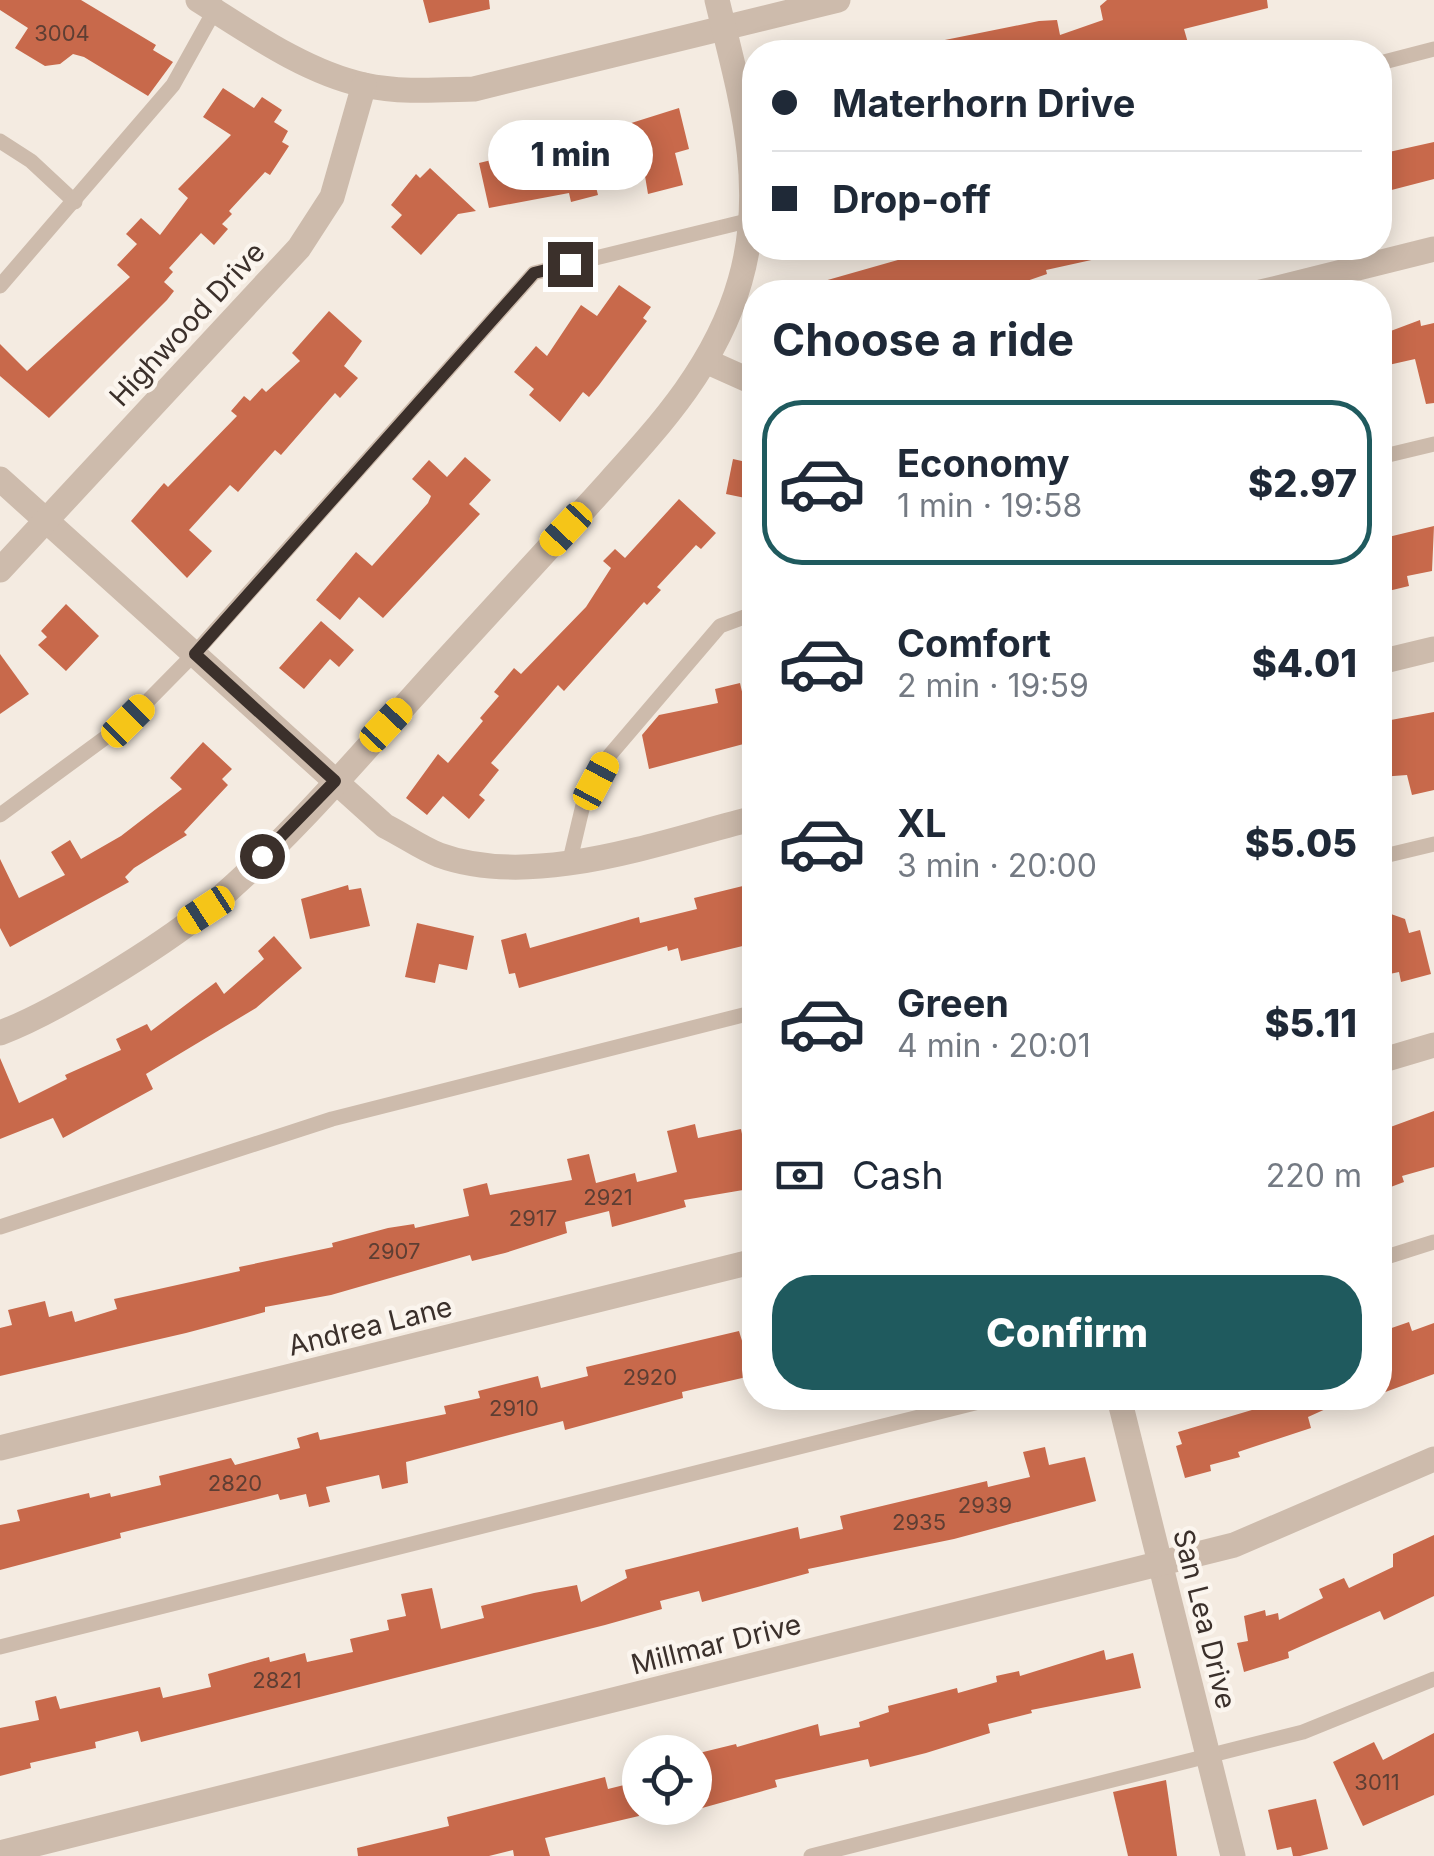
<!DOCTYPE html>
<html lang="en">
<head>
<meta charset="utf-8">
<style>
  body { margin:0; font-family:Inter,sans-serif; background:#f2f2f3; color:#1f2937; height:100vh; display:flex; flex-direction:column; font-size:38px; white-space:nowrap }
  * { box-sizing:border-box; margin:0 }
  p { font-size:32px; color:#747a83 }
  .icon { flex:none; width:55px; height:55px; fill:none; stroke:currentColor; stroke-width:2; stroke-linecap:round; stroke-linejoin:round }
  .map { position:relative; flex:1; overflow:hidden }
  .sheet { position:absolute; left:742px; top:280px; width:650px; height:1130px; display:flex; flex-direction:column; background:#fff; border-radius:40px; box-shadow:0 5px 25px #0003 }
  .sheet>* { flex:none }
  .hud { position:absolute; left:742px; top:40px; width:650px; height:220px; border-radius:40px; box-shadow:0 5px 25px #0003; display:grid; align-content:center; height:220px; padding:0 30px; background:#fff }
  .fabs { position:absolute; left:622px; top:1735px; display:grid; gap:20px }
  .fabs a { display:grid; place-items:center; width:90px; height:90px; border-radius:50%; background:#fff; box-shadow:0 5px 25px #0003; font-size:50px }
  .end { position:absolute; width:45px; height:45px; margin:-22px; border:12px solid #3b302b; background:#fff; box-shadow:0 0 0 5px #fff }
  .from { border-radius:50% }
  .bubble { position:absolute; height:70px; border-radius:35px; background:#fff; box-shadow:0 5px 25px #0003; font-size:32px; font-weight:800; line-height:70px; text-align:center }
  .car { position:absolute; width:30px; height:60px; margin:-30px -15px; border-radius:12px; box-shadow:0 0 8px 2px #0007; background:linear-gradient(#f5c518 24%,#345 0 40%,#f5c518 0 76%,#345 0 86%,#f5c518 0) }
  .hud b { display:flex; align-items:center; gap:35px; height:95px; font-size:38px }
  .hud b+b { border-top:2px solid #e0e1e3 }
  .hud i { width:25px; height:25px; background:#1f2937 }
  ul { padding:0; list-style:none }
  li { display:flex; align-items:center; gap:30px; height:165px; margin:0 20px 15px; padding:0 10px; border:5px solid transparent; border-radius:40px }
  li div { flex:1 }
  li b { display:block; font-size:38px }
  li em { font-style:normal; font-weight:800 }
  li.selected { border-color:#1f5a5e }
  li>.icon { width:90px; height:90px; stroke-width:1.5 }
  h2 { padding:0 30px; font-size:45px; line-height:120px }
  .pay { display:flex; align-items:center; gap:25px; height:110px; padding:0 30px; font-size:38px }
  .pay p { margin-inline-start:auto }
  .primary-button { display:flex; gap:20px; margin-top:auto; padding:20px 30px }
  .primary-button a { flex:1; height:115px; border-radius:40px; background:#1f5a5e; color:#fff; font-size:40px; font-weight:800; line-height:115px; text-align:center }
  .map>svg:first-child { display:block }
  .building { fill:#c8694b }
  .lines { fill:none; stroke-linecap:round; stroke-linejoin:round }
  .service { stroke:#cdbbac; stroke-width:15 }
  .minor { stroke:#cdbbac; stroke-width:25 }
  .tertiary { stroke:#cdbbac; stroke-width:25 }
  .route { stroke:#3b302b; stroke-width:12 }
  .labels { text-anchor:middle; dominant-baseline:central; stroke-width:9; stroke-linejoin:round; paint-order:stroke }
  .number-label { font-size:22px; fill:#5e3e33 }
  .street-label { font-size:28px; fill:#3b302b; stroke:#fbf5ee }
</style>
</head>
<body>
<div class="map">
<svg width="1434" height="1856" viewBox="0 0 1434 1856">
  <rect width="100%" height="100%" fill="#f4ebe1"/>
  <g class="building">
    <path d="M0,0h81l75,45 -3,5 20,12 -25,34 -64,-39 -11,-3 -13,10 -15,2 -30,-18 13,-20 -28,-18z"/>
    <path d="M423,0h66l1,9 -61,14z"/>
    <path d="M1107,0h160l1,8 -84,21 4,14 -27,7 -1,-7 -43,9h-196l-1,-7 119,-24 18,-1 3,15 43,-15 -3,-14z"/>
    <path d="M223,88l31,20 8,-11 20,13 -8,12 14,9 -6,11 7,4 -19,29 -5,-3 -36,39 3,3 -10,10 6,5 -14,16 -13,-12 -32,35 4,4 -9,10 10,9 -7,9 -118,118 -49,-42v-32l27,27 103,-94 -13,-12 20,-21 -11,-10 15,-16 19,17 28,-37 -10,-9 53,-54 -28,-18z"/>
    <path d="M679,108l10,41 -14,4 8,32 -35,9 -3,-18 -49,11 2,8 -27,7 -2,-9 -80,15 -10,-45 75,-18 17,-11 3,7z"/>
    <path d="M1434,142v37l-54,14v-39z"/>
    <path d="M430,168l46,43 -18,3 -37,41 -30,-28 11,-12 -11,-10 25,-31 4,4z"/>
    <path d="M940,248h164l1,9 -59,13 1,4 -46,16 -1,-5 -32,7h-157l-1,-7z"/>
    <path d="M619,285l32,22 -8,11 4,3 -48,64 -10,12 -6,-5 -23,30 -31,-27 5,-6 -20,-17 22,-26 11,10 34,-51 16,11z"/>
    <path d="M329,311l33,30 -18,25 14,12 -18,20 -5,-5 -54,62 -6,-5 -37,42 -8,-7 -41,45 23,21 -25,27 -56,-57 33,-38 4,4 69,-71 -6,-5 13,-15 6,5 12,-13 4,4 34,-31 -8,-8z"/>
    <path d="M1420,320l1,6 13,-3v80l-8,1 -11,-45 -31,7 -4,-15v-16z"/>
    <path d="M465,457l26,23 -22,24 11,10 -97,104 -24,-21 -19,23 -24,-20 40,-48 16,14 56,-63 3,-7 -19,-17 17,-19 18,17z"/>
    <path d="M733,459l22,5v36l-29,-6z"/>
    <path d="M679,499l37,34 -15,16 -5,-4 -39,42 4,3 -14,15 -3,-3 -80,89 -6,-6 -67,78 8,7 -20,25 6,5 -16,19 -26,-23 -16,19 -21,-17 32,-44 10,9 35,-42 -3,-3 19,-22 -5,-4 20,-24 7,6 65,-67 25,-39 -8,-7 12,-12 10,9z"/>
    <path d="M1434,526l-2,45 -25,5 2,10 -29,7v-54z"/>
    <path d="M66,604l33,32 -33,35 -28,-26 9,-8 -6,-6z"/>
    <path d="M321,621l33,29 -15,17 -9,-8 -26,30 -25,-21z"/>
    <path d="M0,654l29,40 -29,20z"/>
    <path d="M740,683l3,13 12,-2v47l-106,28 -7,-34 17,-20 59,-12 -3,-14z"/>
    <path d="M1434,712v78l-22,5 -5,-20 -27,2v-55z"/>
    <path d="M203,742l29,27 -10,10 6,6 -44,47 3,3 -53,33 -9,9 4,5 -119,65 -10,-19v-69l19,39 46,-23 -14,-23 19,-12 11,19 40,-23 61,-47 -12,-11z"/>
    <path d="M755,883v60l-74,18 -3,-13 -10,3 -1,-5 -148,42 -4,-15 -6,1 -8,-34 25,-7 4,15 109,-31 1,6 57,-14 -3,-11z"/>
    <path d="M348,885l1,5 12,-2 9,38 -60,13 -9,-40z"/>
    <path d="M1391,914l14,5 4,14 11,-3 11,44 -30,8 -2,-10 -19,4v-49z"/>
    <path d="M417,923l57,13 -7,34 -28,-6 -4,19 -30,-6z"/>
    <path d="M274,936l28,32 -46,40 -110,66 7,15 -90,49 -10,-20 -53,21v-81l19,45 48,-24 -2,-4 56,-25 -5,-11 31,-15 4,7 65,-49 8,12 40,-35 -6,-8z"/>
    <path d="M1434,1111v56l-32,9 2,6 -24,9v-68l5,6z"/>
    <path d="M695,1124l3,14 43,-9 3,15 11,-3v47l-71,12 2,7 -74,20 -3,-16 -44,11 2,11 -62,20 -33,8 -2,-6 -139,40 -66,12v5l-79,21 -186,43v-48l12,-3 -4,-15 37,-9 4,16 23,-6 3,11 42,-13 -3,-10 126,-28 -1,-4 94,-20 -1,-4 56,-15 26,-4 1,4 54,-12 -6,-27 24,-6 3,12 82,-15 -5,-21 22,-5 7,29 39,-10 2,9 40,-10 -10,-41z"/>
    <path d="M1409,1322l3,9 22,-8v51l-54,20v-62z"/>
    <path d="M739,1331l4,13 6,-2 6,33 -73,17 1,6 -118,32 -2,-9 -157,41 2,21 -26,6 -3,-14 -53,12 4,15 -21,5 -3,-13 -26,6 -2,-6 -158,39 1,5 -121,32v-45l20,-4 -3,-11 72,-17 1,5 20,-5 1,4 50,-12 -2,-9 72,-18 4,7 65,-17 -3,-10 21,-6 2,8 126,-26 -2,-8 36,-8 -2,-7 60,-15 3,12 47,-12 -2,-9z"/>
    <path d="M1274,1398h76l-42,19 3,11 -73,24 2,5 -30,8 1,6 -26,7 -9,-32 6,-2 -4,-12 97,-29z"/>
    <path d="M1045,1447l4,18 36,-8 11,44 -142,38 -146,30 1,4 -107,29 -3,-11 -39,10 2,8 -57,16 -464,117 -3,-11 -43,11 1,6 -66,15 1,5 -31,8v-48l39,-8 -4,-19 21,-5 4,13 100,-22 3,11 48,-11 -3,-13 61,-17 1,5 35,-9 2,9 46,-10 -3,-13 39,-9 -2,-10 19,-4 -5,-22 31,-6 9,41 43,-11 -3,-12 53,-13 43,-8 4,17 46,-24 -2,-8 173,-43 2,12 43,-10 -3,-13 147,-35 1,6 42,-10 -7,-25z"/>
    <path d="M1434,1535v61l-50,24 -4,-9 -92,41 1,6 -45,14 -7,-29 11,-2 -4,-25 21,-6 1,6 12,-3 1,7 44,-22 -4,-9 25,-11 5,10 44,-21v-13z"/>
    <path d="M1104,1650l2,10 27,-7 8,35 -110,22 1,3 -44,11 2,9 -64,20 -56,14 -2,-8 -93,21 2,7 -82,23v-56l41,-10 1,3 81,-23 2,12 40,-9 -1,-5 30,-10 -1,-6 69,-18 1,5 39,-11 -1,-6 23,-5 1,5z"/>
    <path d="M1434,1733v62l-71,31 -30,-64 41,-20 9,18z"/>
    <path d="M605,1777l3,12 24,-6 7,33 -94,22 5,18h-36l-1,-6 -24,6h-131l-1,-8 92,-22 -2,-9z"/>
    <path d="M1166,1780l11,76h-49l-15,-64z"/>
    <path d="M1316,1799l12,50 -28,7h-7l-2,-9 -14,3 -9,-40z"/>
  </g>
  <g class="lines">
    <g class="service">
      <path d="M1380,63l54,-14"/>
      <path d="M0,141l31,20 44,41"/>
      <path d="M0,286l173,-201 44,-79"/>
      <path d="M1380,457l54,-13"/>
      <path d="M0,815l128,-94 67,-68 339,-380 221,-54"/>
      <path d="M1380,857l54,-13"/>
      <path d="M569,864l14,-59 26,-49 111,-130 35,-13"/>
      <path d="M0,1227l332,-108 423,-107"/>
      <path d="M1380,1259l54,-17"/>
      <path d="M0,1647l995,-249"/>
      <path d="M811,1856l492,-124 131,-53"/>
    </g>
    <g class="minor">
      <path d="M198,0c51,32 107,72 166,85 36,8 74,5 110,4l364,-89"/>
      <path d="M1261,292l173,-43"/>
      <path d="M708,362l47,21"/>
      <path d="M0,479l385,347c18,9 36,22 54,29 95,35 223,-14 316,-37"/>
      <path d="M0,570l299,-322 33,-51 32,-112"/>
      <path d="M1380,662l54,-13"/>
      <path d="M0,1033c56,-21 160,-86 207,-124 88,-74 163,-166 240,-250 48,-52 95,-104 143,-156 61,-68 124,-131 150,-222 28,-97 0,-186 -23,-281"/>
      <path d="M1380,1061l54,-16"/>
      <path d="M1119,1398l114,458"/>
      <path d="M0,1448l755,-187"/>
    </g>
    <path class="tertiary" d="M0,1853l1234,-308 200,-86"/>
  </g>
  <g class="lines">
    <path class="route" d="M262,856l73,-75 -140,-127 339,-381 36,-9"/>
  </g>
  <g class="labels">
    <g class="number-label">
      <text x="62" y="33">3004</text>
      <text x="608" y="1197">2921</text>
      <text x="533" y="1218">2917</text>
      <text x="394" y="1251">2907</text>
      <text x="650" y="1377">2920</text>
      <text x="514" y="1408">2910</text>
      <text x="235" y="1483">2820</text>
      <text x="985" y="1505">2939</text>
      <text x="919" y="1522">2935</text>
      <text x="277" y="1680">2821</text>
      <text x="1377" y="1782">3011</text>
    </g>
    <g class="street-label">
      <text transform="translate(187 324) rotate(-47)">Highwood Drive</text>
      <text transform="translate(370 1326) rotate(-14)">Andrea Lane</text>
      <text transform="translate(1205 1619) rotate(76)">San Lea Drive</text>
      <text transform="translate(716 1644) rotate(-14)">Millmar Drive</text>
    </g>
  </g>
</svg>
<div class="fabs">
<a><svg class="icon" aria-label="locate" viewBox="0 0 24 24"><circle cx="12" cy="12" r="6"/><path d="M12 2v4M12 18v4M2 12h4M18 12h4"/></svg></a>
</div>
<i class="end from" style="left:262px;top:856px"></i>
<i class="end" style="left:570px;top:264px"></i>
<div class="bubble" style="left:488px;top:120px;width:165px">1 min</div>
<i class="car" style="left:566px;top:529px;rotate:223deg"></i>
<i class="car" style="left:128px;top:721px;rotate:45deg"></i>
<i class="car" style="left:386px;top:725px;rotate:43deg"></i>
<i class="car" style="left:596px;top:781px;rotate:28deg"></i>
<i class="car" style="left:206px;top:910px;rotate:237deg"></i>
<div class="hud">
<b><i class="from"></i>Materhorn Drive</b>
<b><i></i>Drop-off</b>
</div>
<section class="sheet">
<h2>Choose a ride</h2>
<ul>
<li class="selected"><svg class="icon" aria-label="car" viewBox="0 0 24 24"><path d="M5 17H2v-5l4-1 3-4h7l3 4 3 1v5h-3M9 17h6M6 11h13"/><circle cx="7" cy="17" r="2"/><circle cx="17" cy="17" r="2"/></svg><div><b>Economy</b><p>1 min · 19:58</p></div><em>$2.97</em></li>
<li><svg class="icon" aria-label="car" viewBox="0 0 24 24"><path d="M5 17H2v-5l4-1 3-4h7l3 4 3 1v5h-3M9 17h6M6 11h13"/><circle cx="7" cy="17" r="2"/><circle cx="17" cy="17" r="2"/></svg><div><b>Comfort</b><p>2 min · 19:59</p></div><em>$4.01</em></li>
<li><svg class="icon" aria-label="car" viewBox="0 0 24 24"><path d="M5 17H2v-5l4-1 3-4h7l3 4 3 1v5h-3M9 17h6M6 11h13"/><circle cx="7" cy="17" r="2"/><circle cx="17" cy="17" r="2"/></svg><div><b>XL</b><p>3 min · 20:00</p></div><em>$5.05</em></li>
<li><svg class="icon" aria-label="car" viewBox="0 0 24 24"><path d="M5 17H2v-5l4-1 3-4h7l3 4 3 1v5h-3M9 17h6M6 11h13"/><circle cx="7" cy="17" r="2"/><circle cx="17" cy="17" r="2"/></svg><div><b>Green</b><p>4 min · 20:01</p></div><em>$5.11</em></li>
</ul>
<div class="pay"><svg class="icon" aria-label="cash" viewBox="0 0 24 24"><path d="M3 7h18v10H3z"/><circle cx="12" cy="12" r="2"/></svg>Cash<p>220 m</p></div>
<div class="primary-button"><a>Confirm</a></div>
</section>
</div>
</body>
</html>
